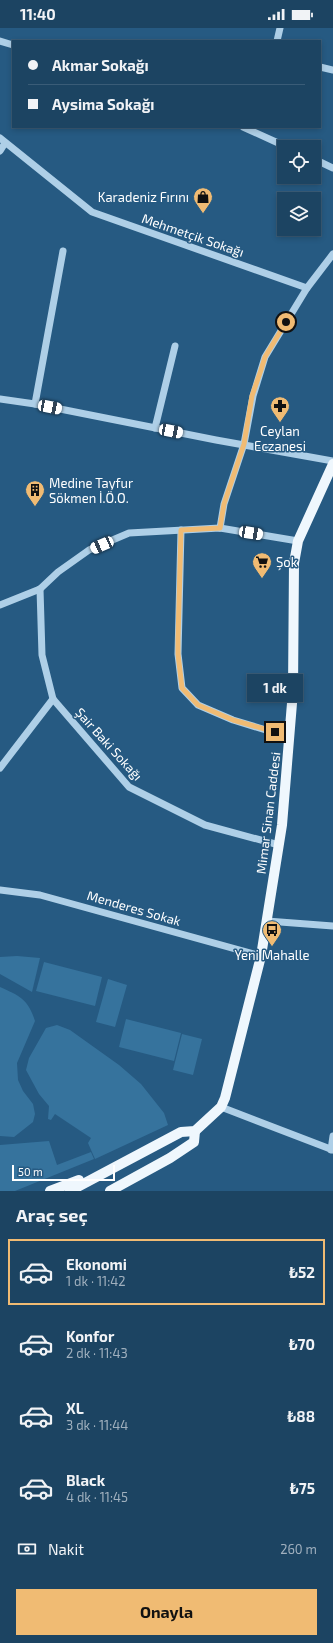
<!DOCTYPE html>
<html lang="tr">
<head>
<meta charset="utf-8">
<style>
  body { margin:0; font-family:"Exo 2",sans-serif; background:#294e6b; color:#f1f3f6; height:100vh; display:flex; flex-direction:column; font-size:15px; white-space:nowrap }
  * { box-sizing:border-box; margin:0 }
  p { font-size:13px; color:#a0b0be }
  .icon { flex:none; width:22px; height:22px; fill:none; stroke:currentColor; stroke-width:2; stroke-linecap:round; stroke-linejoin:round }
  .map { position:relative; height:1163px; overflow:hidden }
  .side { display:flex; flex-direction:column; background:#1c4462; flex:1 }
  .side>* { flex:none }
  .banner { position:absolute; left:12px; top:12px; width:309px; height:88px; border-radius:0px; box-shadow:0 2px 6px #0003,0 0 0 1px #3a5c77; display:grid; align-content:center; height:88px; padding:0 16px; background:#1c4462 }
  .controls { position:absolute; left:277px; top:112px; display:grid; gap:8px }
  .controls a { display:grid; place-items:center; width:44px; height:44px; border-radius:0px; background:#1c4462; box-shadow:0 2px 6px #0003,0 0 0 1px #3a5c77; font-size:20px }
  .scale { position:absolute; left:12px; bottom:10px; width:103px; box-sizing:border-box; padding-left:4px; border:2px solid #fff; border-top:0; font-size:11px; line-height:14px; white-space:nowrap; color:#fff; -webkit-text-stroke:3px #265a82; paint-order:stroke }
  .end { position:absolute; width:18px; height:18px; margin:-9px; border:5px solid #f0bb73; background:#111; box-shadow:0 0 0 2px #111 }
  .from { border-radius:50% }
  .bubble { position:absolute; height:28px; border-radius:0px; background:#1c4462; box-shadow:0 2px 6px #0003,0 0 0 1px #3a5c77; font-size:13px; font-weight:700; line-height:28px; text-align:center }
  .car { position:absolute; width:12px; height:24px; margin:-12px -6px; border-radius:5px; box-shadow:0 0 3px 1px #0007; background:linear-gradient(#fff 24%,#345 0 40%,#fff 0 76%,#345 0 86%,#fff 0) }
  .banner b { display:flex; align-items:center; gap:14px; height:38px; font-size:15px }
  .banner b+b { border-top:1px solid #3a5c77 }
  .banner i { width:10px; height:10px; background:#f1f3f6 }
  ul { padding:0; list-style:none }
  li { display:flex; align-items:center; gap:12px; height:66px; margin:0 8px 6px; padding:0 8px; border:2px solid transparent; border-radius:0px }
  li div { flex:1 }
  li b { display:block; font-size:15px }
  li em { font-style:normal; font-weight:700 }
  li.selected { border-color:#f0bb73 }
  li>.icon { width:36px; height:36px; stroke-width:1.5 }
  h2 { padding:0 16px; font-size:18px; line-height:48px }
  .pay { display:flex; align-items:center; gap:10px; height:44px; padding:0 16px; font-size:15px }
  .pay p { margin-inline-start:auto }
  .cta { display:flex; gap:8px; margin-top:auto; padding:8px 16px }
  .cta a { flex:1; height:46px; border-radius:0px; background:#f0bb73; color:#111; font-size:16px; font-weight:700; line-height:46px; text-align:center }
  .status { display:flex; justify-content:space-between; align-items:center; height:28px; padding:0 20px; background:#1c4462; direction:ltr }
  .status svg { height:11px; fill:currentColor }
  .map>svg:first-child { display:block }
  .green { fill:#36739d }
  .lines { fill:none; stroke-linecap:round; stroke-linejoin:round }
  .minor { stroke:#aecfe7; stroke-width:7 }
  .major { stroke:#eff7fd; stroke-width:10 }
  .route { stroke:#f0bb73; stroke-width:5 }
  .labels { text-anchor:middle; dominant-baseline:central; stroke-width:3; stroke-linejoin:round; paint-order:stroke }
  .poi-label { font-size:13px; fill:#fff; stroke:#265a82 }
  .street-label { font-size:13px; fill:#fff; stroke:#265a82 }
</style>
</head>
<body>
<div class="status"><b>11:40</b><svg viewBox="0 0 49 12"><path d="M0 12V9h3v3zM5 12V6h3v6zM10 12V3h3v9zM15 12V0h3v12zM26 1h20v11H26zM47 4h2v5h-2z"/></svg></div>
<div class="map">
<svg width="333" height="1163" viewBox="0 0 333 1163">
  <rect width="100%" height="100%" fill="#265a82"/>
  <g class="green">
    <path d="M17,928l23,2 -8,34 -32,-18v-17z"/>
    <path d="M44,934l58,15 -7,29 -59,-15z"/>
    <path d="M108,951l19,6 -12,42 -19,-5z"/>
    <path d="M0,959c20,9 28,12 35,34l-18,42 1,17 5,11 10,13 2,10 -2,8 -19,15 -14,-1z"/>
    <path d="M126,991l55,14 -7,28 -55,-14z"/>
    <path d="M57,997l13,5 49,35 22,19 23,29 4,12 -73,34 -7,-16 3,-5 -36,-24 -4,6 -3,-1 1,-13 -10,-12 -13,-24 3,-12 17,-30z"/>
    <path d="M182,1006l20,5 -9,36 -20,-5z"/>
    <path d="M49,1113l8,24 34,-13 3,7 -79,32h-15v-46z"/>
  </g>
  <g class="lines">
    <g class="minor">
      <path d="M0,13l13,4"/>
      <path d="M277,13l3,-13"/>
      <path d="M320,39l13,3"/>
      <path d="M243,99l44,20"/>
      <path d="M0,110l92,74 215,76"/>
      <path d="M0,123l5,-8"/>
      <path d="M314,131l19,9"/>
      <path d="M0,371l35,5 181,36 117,21"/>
      <path d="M35,376l28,-153"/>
      <path d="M155,400l20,-82"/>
      <path d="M220,500l4,-24 20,-60 9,-48 12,-39 42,-69 26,-34"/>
      <path d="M181,502l-3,124 4,34 16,17 35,15 56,17"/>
      <path d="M40,561l2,66 11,44 76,88 76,38 74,20"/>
      <path d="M0,577l40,-16 18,-17 31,-22 40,-17 91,-5 78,13"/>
      <path d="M0,740l53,-69"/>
      <path d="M0,862l40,5 221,61"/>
      <path d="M267,893l66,5"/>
      <path d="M221,1079l112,43"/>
      <path d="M331,1122l2,-14"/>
    </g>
    <g class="major">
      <path d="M50,1163l29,-11"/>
      <path d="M70,1163l111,-59 14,-1 26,-24 4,-9 36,-142 21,-131 11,-134 1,-128 4,-22 35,-77"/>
      <path d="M110,1163l60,-33 24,-16 1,-11"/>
    </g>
  </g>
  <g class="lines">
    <path class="route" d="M275,704l-42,-12 -35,-15 -16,-17 -4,-34v-15l3,-109 39,-2 4,-24 20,-60 8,-48 9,-26 4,-13 21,-35"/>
  </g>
  <defs>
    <g id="shop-pin" transform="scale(1)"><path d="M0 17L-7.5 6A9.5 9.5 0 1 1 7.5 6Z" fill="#f0bb73" stroke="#265a82"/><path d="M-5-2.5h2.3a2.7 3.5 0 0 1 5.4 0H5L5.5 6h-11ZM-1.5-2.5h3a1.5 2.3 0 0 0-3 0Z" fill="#111"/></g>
    <g id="pharmacy-pin" transform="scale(1)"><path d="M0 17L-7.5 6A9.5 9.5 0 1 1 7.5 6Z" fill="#f0bb73" stroke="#265a82"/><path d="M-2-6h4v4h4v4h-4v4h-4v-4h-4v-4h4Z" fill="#111"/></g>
    <g id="building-pin" transform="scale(1)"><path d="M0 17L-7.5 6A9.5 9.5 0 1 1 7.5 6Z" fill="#f0bb73" stroke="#265a82"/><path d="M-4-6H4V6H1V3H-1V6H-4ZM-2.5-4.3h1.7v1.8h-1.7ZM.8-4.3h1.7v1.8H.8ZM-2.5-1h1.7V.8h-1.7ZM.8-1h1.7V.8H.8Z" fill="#111"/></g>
    <g id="supermarket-pin" transform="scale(1)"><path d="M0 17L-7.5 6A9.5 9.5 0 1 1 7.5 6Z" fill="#f0bb73" stroke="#265a82"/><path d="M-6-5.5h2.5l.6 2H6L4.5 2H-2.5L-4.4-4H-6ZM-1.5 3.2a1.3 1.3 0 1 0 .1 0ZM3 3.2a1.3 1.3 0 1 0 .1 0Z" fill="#111"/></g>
    <g id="bus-pin" transform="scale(1)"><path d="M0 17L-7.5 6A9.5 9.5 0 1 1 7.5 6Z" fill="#f0bb73" stroke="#265a82"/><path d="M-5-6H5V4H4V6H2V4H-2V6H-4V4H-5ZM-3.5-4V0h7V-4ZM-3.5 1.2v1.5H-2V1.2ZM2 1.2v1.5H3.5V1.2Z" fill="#111"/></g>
  </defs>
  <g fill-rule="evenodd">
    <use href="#shop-pin" x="203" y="169"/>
    <use href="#pharmacy-pin" x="280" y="378"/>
    <use href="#building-pin" x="35" y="462"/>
    <use href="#supermarket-pin" x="262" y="534"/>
    <use href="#bus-pin" x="272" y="902"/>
  </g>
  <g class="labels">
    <g class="poi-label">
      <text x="189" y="169" text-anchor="end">Karadeniz Fırını</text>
      <text x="280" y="403">Ceylan<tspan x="280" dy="15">Eczanesi</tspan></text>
      <text x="49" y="455" text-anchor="start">Medine Tayfur<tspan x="49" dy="15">Sökmen İ.Ö.O.</tspan></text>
      <text x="276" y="534" text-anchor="start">Şok</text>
      <text x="272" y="927">Yeni Mahalle</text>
    </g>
    <g class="street-label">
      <text transform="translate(193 207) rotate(19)">Mehmetçik Sokağı</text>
      <text transform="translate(109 716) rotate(48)">Şair Baki Sokağı</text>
      <text transform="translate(268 785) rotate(-83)">Mimar Sinan Caddesi</text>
      <text transform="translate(134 880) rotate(16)">Menderes Sokak</text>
    </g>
  </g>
</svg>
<div class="controls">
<a><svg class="icon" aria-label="locate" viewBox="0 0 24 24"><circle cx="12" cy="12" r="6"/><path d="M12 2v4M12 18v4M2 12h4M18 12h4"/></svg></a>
<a><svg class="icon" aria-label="layers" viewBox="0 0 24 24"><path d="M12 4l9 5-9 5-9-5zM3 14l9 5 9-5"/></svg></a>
</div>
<div class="scale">50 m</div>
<i class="end from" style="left:286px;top:294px"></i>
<i class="end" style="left:275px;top:704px"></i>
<div class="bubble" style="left:247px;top:646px;width:56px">1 dk</div>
<i class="car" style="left:50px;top:379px;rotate:101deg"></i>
<i class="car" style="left:171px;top:403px;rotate:101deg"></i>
<i class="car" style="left:251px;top:505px;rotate:99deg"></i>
<i class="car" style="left:102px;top:517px;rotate:246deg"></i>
<div class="banner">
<b><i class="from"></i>Akmar Sokağı</b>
<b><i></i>Aysima Sokağı</b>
</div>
</div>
<section class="side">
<h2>Araç seç</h2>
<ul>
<li class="selected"><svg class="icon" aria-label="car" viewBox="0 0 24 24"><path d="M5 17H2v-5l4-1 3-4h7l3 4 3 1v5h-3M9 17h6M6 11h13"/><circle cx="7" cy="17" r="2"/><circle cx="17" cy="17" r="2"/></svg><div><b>Ekonomi</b><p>1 dk · 11:42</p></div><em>₺52</em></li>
<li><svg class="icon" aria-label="car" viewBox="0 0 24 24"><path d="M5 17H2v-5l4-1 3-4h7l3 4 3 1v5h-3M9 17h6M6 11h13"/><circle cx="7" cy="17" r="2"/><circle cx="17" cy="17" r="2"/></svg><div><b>Konfor</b><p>2 dk · 11:43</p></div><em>₺70</em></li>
<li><svg class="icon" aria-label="car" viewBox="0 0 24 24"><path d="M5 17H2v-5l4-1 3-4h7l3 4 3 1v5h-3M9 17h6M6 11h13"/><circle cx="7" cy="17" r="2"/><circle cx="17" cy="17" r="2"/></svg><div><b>XL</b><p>3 dk · 11:44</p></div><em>₺88</em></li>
<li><svg class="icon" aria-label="car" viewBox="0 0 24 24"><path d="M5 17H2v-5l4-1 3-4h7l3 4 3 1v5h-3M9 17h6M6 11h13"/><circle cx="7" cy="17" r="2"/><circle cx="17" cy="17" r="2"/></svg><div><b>Black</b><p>4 dk · 11:45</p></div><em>₺75</em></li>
</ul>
<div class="pay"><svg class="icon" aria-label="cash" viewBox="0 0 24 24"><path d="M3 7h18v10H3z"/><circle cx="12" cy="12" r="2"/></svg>Nakit<p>260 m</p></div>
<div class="cta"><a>Onayla</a></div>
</section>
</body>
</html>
